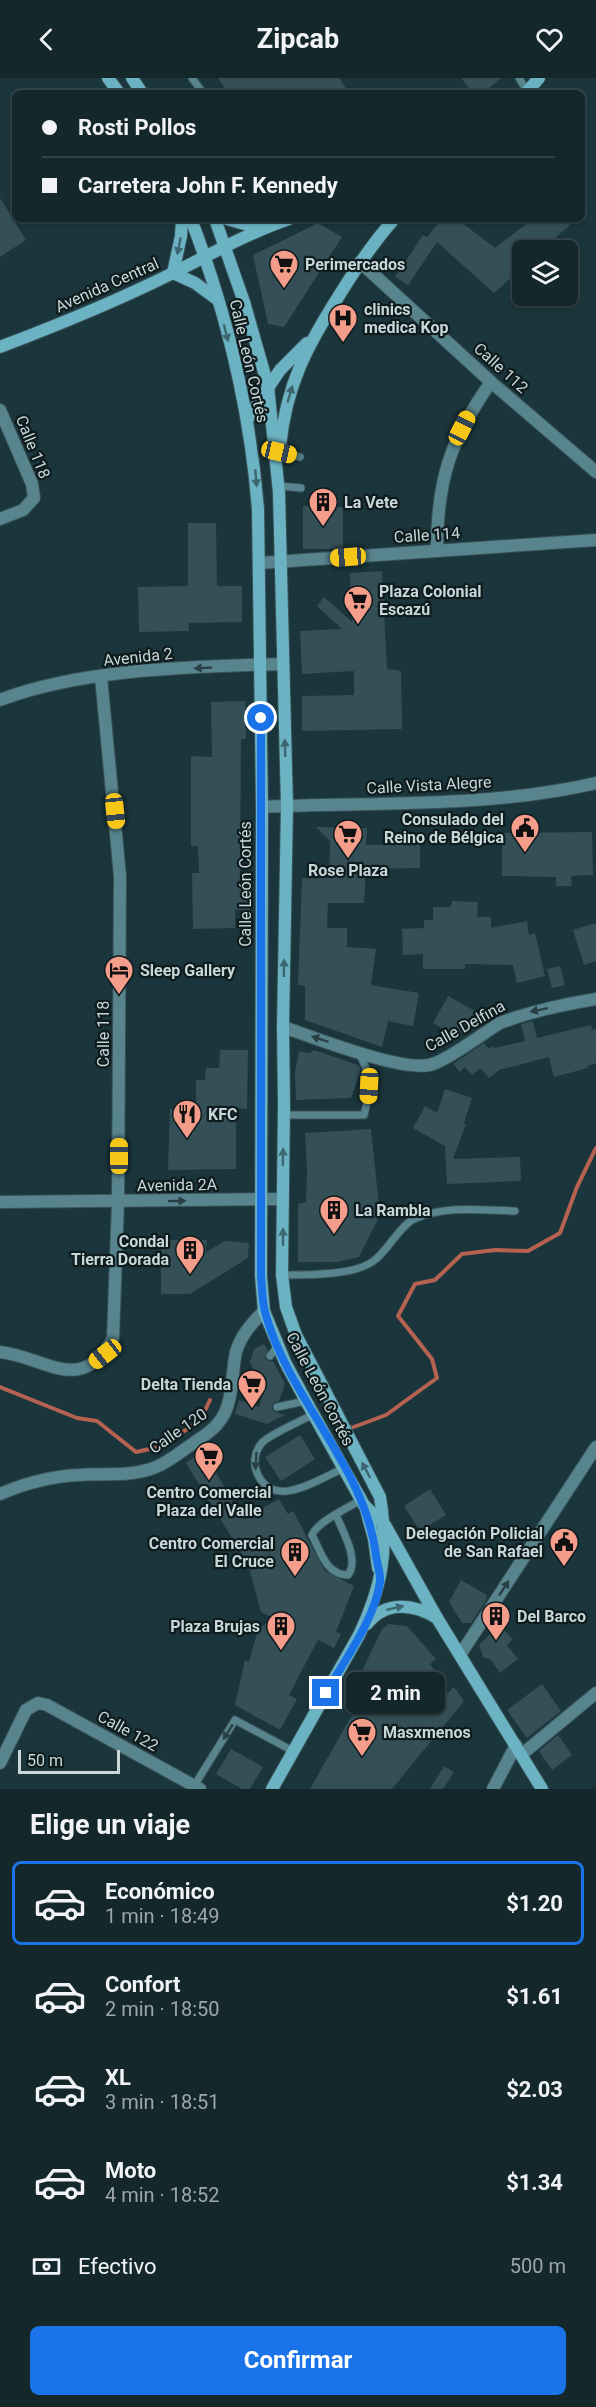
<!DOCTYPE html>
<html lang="es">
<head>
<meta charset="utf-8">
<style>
  body { margin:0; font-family:Roboto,sans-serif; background:#1d3034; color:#f1f3f6; height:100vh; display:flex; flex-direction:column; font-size:22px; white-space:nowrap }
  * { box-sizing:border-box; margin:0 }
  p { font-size:20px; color:#9da6a9 }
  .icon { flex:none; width:33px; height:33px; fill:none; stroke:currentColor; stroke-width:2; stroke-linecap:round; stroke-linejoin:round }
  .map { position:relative; height:1711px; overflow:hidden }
  .panel { display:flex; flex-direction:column; background:#14282c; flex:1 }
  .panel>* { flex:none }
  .top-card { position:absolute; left:12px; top:12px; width:573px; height:132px; border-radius:9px; box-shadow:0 2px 4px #0004,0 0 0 2px #334448; display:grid; align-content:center; height:132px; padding:0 30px; background:#14282c }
  .fabs { position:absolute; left:512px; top:162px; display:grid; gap:12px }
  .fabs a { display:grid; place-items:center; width:66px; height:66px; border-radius:9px; background:#14282c; box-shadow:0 2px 4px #0004,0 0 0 2px #334448; font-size:30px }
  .scale { position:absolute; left:18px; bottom:15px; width:102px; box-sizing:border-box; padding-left:6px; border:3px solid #c7d7da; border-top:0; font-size:16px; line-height:21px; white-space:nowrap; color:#c7d7da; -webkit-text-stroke:4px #0f1b1d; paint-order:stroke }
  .end { position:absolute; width:27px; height:27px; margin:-14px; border:8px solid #1a73e8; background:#fff; box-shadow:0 0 0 3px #fff }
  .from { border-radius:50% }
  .bubble { position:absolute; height:42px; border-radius:9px; background:#14282c; box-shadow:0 2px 4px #0004,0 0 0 2px #334448; font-size:20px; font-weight:700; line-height:42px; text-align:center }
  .car { position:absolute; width:18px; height:36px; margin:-18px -9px; border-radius:8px; box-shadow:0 0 4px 2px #0007; background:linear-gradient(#f5c518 24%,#345 0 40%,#f5c518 0 76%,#345 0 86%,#f5c518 0) }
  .top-card b { display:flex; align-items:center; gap:21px; height:57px; font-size:22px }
  .top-card b+b { border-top:2px solid #334448 }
  .top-card i { width:15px; height:15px; background:#f1f3f6 }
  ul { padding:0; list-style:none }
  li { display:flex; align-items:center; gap:18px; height:84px; margin:0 12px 9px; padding:0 18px; border:3px solid transparent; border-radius:9px }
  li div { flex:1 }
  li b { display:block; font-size:22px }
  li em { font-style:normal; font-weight:700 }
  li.current { border-color:#1a73e8 }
  li>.icon { width:54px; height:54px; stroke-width:1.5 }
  h2 { padding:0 30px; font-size:27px; line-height:72px }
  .pay { display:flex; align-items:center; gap:15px; height:66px; padding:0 30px; font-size:22px }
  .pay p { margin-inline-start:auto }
  .action { display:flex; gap:12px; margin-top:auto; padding:12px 30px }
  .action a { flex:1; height:69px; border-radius:9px; background:#1a73e8; color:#fff; font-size:24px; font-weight:700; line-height:69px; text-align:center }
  header { display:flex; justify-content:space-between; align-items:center; height:78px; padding:0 30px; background:#14282c; font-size:27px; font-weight:700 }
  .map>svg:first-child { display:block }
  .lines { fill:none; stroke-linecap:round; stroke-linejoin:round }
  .stream { stroke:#b66251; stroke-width:4 }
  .building { fill:#344f56; fill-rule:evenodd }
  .lane-casing { stroke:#395258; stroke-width:9 }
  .street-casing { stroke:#395258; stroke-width:14 }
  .secondary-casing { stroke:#395258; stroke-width:14 }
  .lane { stroke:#58848e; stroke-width:7 }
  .street { stroke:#58848e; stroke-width:12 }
  .secondary { stroke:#6bb3c3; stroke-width:12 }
  .oneway { fill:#3d6770 }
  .oneway2 { fill:#294045 }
  .route { stroke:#1a73e8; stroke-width:8 }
  .labels { text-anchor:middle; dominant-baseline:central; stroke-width:4.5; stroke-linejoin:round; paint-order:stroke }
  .poi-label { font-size:16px; font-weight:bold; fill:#c7d7da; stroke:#0f1b1d; text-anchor:start }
  .street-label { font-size:16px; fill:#c7d7da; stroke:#0f1b1d }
</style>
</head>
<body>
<header><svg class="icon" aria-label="back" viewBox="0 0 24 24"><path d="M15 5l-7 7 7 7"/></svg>Zipcab<svg class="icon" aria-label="heart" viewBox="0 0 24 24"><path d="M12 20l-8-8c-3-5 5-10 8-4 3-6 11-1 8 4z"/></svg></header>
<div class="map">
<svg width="596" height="1711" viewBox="0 0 596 1711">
  <rect width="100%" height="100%" fill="#1a353b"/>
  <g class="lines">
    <g class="stream">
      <path d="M0,1309l77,31 20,3 39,31 23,-5 41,-26 10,-21"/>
      <path d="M349,1348l2,2 35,-13 51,-37 -5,-19 -34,-43 17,-32 20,-4 27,-26 33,-4 33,1 32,-18 17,-46 19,-39"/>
    </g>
  </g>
  <g class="building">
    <path d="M218,0h121l10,15h-121z"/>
    <path d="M461,0h40l-18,15h-10z"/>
    <path d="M0,120l26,42 -26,17z"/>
    <path d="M442,141h15l38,29 38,-29h44l-36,31h-19v18l-28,25 -57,-51 -29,43 -13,-8 28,-42 4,2z"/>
    <path d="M318,145l24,14 -58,90 -16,-3 -15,-69z"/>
    <path d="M303,428l40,1v42h-40z"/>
    <path d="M188,445h28l1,63h25v36l-53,1v8l-50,1 -1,-45 50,-1z"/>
    <path d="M382,493l5,98 14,2 1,58 -100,2v-35l52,-1v-24l-52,3 -2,-43 42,-2 -25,-23 7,-9 28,25 -2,-49z"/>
    <path d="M245,623l1,38h-5l-1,134h5v16h5v21h-15v18l-42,1 -1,-56h7l-1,-27h-7v-90l21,1 -1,-55z"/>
    <path d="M316,749l51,1 -1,17 54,-1v24l-54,1 -2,34h-36l-1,25h20v19l29,2 -5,36 48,8 -6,33 -25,-5 -6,26 -77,-27v-34l-7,-1 4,-107h27l1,-37z"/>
    <path d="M592,754l1,43 -22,1 1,10h-16v-9l-54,-1v-43z"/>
    <path d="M452,823l26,1 -1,15h14v11l36,-7 2,14 6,-2 10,43 -28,7 -4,-18 -48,-1v5h-42v-15l-20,1 -1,-26 22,-1v-8h9v-13h18z"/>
    <path d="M596,845v38l-12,4 -11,-35z"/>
    <path d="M560,888l5,19 -13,3 -5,-19z"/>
    <path d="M448,918l27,15 -16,27 -26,-15z"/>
    <path d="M533,943l4,17 54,-13 1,5 4,-1v34l-8,3v2l-34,9 -5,-20 -50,13 -10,8 -9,-10 -8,7 -7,-8 -5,5 -7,-8 31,-21 5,6 4,-3 2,2 30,-7 -4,-17z"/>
    <path d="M220,972h28l-1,59 -11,-1v61l-68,1 2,-61 26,-1v-28h9l1,-12h13z"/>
    <path d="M314,972l44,15 3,5 -10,28 -55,2 -1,-28 4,-21 11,2z"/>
    <path d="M445,1011l27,9 -8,25 2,1 -13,35 67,-2 1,24 -74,3 -2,-38 -32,-18 12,-22 12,7z"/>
    <path d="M371,1051l9,86 -21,42 -21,5h-40v-58l8,-2 1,-32 -2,-37z"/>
    <path d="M161,1162h46l-1,12 19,-11 24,2 -1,15 -58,36h-29z"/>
    <path d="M264,1266l4,6 -3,9 4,2h4l12,23 -6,17 -5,1 -3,6 4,4 10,3 -18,9 -32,-10 4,-14 20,7 5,-17 -14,-28 4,-13z"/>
    <path d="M300,1357l15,24 -34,22 -16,-24z"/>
    <path d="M203,1372l40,69 36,-20 9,15 5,-3 32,60 29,15 -18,46 5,2 -7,14 -16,-8 -29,55 8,4 -17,31 -45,-25 10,-45 4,2 9,-33 16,-11 -13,-6 -13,-48 -62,-101z"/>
    <path d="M430,1411l16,26 -26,16 -16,-25z"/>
    <path d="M461,1502l26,15 -1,5 -15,23h-9l-13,-21z"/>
    <path d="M389,1546l18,2 29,33 -6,5 7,10 -11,11 16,14 12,-12 10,14 -72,88h-82l63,-111 -10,-9 19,-40zM401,1599l20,19 -17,17 -14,-9 -3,-14z"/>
    <path d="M499,1547l14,14 -6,6 11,14 -18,14 -9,-13 -8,-3 -4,-12z"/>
    <path d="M542,1606l19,27 -34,27 -20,-28z"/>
    <path d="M558,1657l14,20 -20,15 -13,-19z"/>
    <path d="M231,1671l32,18 -13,22h-8l-26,-15z"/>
    <path d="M444,1688l10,6 -11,17h-13z"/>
  </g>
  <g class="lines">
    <g class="lane-casing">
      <g id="lane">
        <path d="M192,0l11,15"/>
        <path d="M519,0l8,13"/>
        <path d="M279,374l21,5"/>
        <path d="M279,408l22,2"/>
        <path d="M284,1037h80c7,-27 8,-38 -5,-62"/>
        <path d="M282,1197c25,0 75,1 94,-16 12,-10 26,-35 38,-40 32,-14 67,-9 101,-8"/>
        <path d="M270,1278l8,-10"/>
        <path d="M277,1329l29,-6"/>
        <path d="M314,1336c-11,6 -48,22 -53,30 -7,9 -8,21 -3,31 17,35 61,4 86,-7"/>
        <path d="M336,1437c6,15 24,45 12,60 -22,0 -27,-23 -36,-40 5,-13 37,-28 49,-35"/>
        <path d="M194,1708l41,-66 58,31"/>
      </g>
    </g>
    <g class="street-casing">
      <g id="street">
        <path d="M360,184l131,120 105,90"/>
        <path d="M0,332l32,74 2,14 -11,12 -23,9"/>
        <path d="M437,473c0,-71 13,-111 54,-169"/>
        <path d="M260,485l336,-23"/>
        <path d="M0,622c84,-32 193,-33 282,-36"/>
        <path d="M262,729c112,-5 225,1 334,-24"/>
        <path d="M283,949c30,10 123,47 150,37 18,-6 49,-30 67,-41 31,-12 63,-18 96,-24"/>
        <path d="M0,1124l283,-3"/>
        <path d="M0,1274c46,5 81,45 113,-14l5,-136 2,-326 -19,-199"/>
        <path d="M0,1416c26,-11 51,-18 79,-19 26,-2 53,2 77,-8 13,-5 27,-17 39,-25 8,-6 18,-11 24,-20 15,-18 12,-48 17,-70 5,-17 16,-29 28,-41"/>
        <path d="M460,1577l136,-208"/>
        <path d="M521,1677l75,-62"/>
        <path d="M0,1685l26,-53 12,-7 9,2 153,84"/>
        <path d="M493,1711l23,-44"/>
      </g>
    </g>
    <g class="secondary-casing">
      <g id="secondary">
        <path d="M108,0l11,15"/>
        <path d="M132,0l10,15"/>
        <path d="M526,15l13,-15"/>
        <path d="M191,141c35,92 59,191 67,290l4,298 -1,469 3,35 21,51 21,39 58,104 21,20 52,93 105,171"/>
        <path d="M215,141l29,83 24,84 11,107 8,313 -4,221 1,77 -2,171 4,32 10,28 84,162c9,52 2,90 -21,138l-87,154"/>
        <path d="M227,141l21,6h16"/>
        <path d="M173,195l8,-37 1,-17"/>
        <path d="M173,195l22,10 23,17"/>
        <path d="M0,269c58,-22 117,-46 173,-74 38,-19 75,-40 116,-54"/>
        <path d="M247,342l33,-50 27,-27"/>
        <path d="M280,369c6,-62 27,-101 60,-153 16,-26 33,-51 54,-75"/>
        <path d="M365,1428l9,33 4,29"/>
        <path d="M367,1546c19,-24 47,-20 70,-6"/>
      </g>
    </g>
    <use href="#lane" class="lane"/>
    <use href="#street" class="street"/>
    <use href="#secondary" class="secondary"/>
  </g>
  <defs><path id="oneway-solid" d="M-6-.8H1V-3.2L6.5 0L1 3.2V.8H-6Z" transform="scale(1.5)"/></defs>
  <g class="oneway">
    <use href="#oneway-solid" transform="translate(179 168) rotate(101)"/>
    <use href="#oneway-solid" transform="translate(226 255) rotate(76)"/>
    <use href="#oneway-solid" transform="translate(290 316) rotate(-74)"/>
    <use href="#oneway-solid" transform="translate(256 400) rotate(85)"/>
    <use href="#oneway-solid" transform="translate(285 670) rotate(-92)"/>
    <use href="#oneway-solid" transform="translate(284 890) rotate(-89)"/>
    <use href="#oneway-solid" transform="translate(283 1079) rotate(-89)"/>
    <use href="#oneway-solid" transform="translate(283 1159) rotate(-90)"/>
    <use href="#oneway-solid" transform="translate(366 1392) rotate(-118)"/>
    <use href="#oneway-solid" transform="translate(395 1530) rotate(-13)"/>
  </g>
  <g class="oneway2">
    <use href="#oneway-solid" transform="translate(203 590) rotate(177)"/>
    <use href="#oneway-solid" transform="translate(539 932) rotate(168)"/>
    <use href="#oneway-solid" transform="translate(320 961) rotate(-162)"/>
    <use href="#oneway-solid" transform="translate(177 1123) rotate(-1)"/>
    <use href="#oneway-solid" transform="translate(256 1383) rotate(93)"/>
    <use href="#oneway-solid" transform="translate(504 1510) rotate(-57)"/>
    <use href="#oneway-solid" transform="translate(228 1654) rotate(122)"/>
  </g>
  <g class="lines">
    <path class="route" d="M261,640v558c1,11 1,25 4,36 23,86 100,154 111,243 1,9 5,19 4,27 -5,37 -36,79 -54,111"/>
  </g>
  <defs>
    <g id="supermarket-pin" transform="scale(1.5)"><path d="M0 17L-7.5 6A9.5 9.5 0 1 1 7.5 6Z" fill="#f49d8b" stroke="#0f1b1d"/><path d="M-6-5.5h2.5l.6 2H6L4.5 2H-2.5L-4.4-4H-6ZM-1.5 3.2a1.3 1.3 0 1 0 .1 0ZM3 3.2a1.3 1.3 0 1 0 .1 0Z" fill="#111"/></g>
    <g id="hospital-pin" transform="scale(1.5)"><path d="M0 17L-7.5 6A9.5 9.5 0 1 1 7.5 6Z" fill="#f49d8b" stroke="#0f1b1d"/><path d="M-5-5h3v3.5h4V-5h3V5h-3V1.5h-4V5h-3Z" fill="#111"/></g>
    <g id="building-pin" transform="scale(1.5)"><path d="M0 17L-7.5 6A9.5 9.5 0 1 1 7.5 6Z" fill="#f49d8b" stroke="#0f1b1d"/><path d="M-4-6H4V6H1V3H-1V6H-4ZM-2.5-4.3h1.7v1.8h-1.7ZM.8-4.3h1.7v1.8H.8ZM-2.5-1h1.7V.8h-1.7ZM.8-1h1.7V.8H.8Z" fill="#111"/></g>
    <g id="civic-pin" transform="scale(1.5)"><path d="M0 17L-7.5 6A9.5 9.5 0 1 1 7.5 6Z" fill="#f49d8b" stroke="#0f1b1d"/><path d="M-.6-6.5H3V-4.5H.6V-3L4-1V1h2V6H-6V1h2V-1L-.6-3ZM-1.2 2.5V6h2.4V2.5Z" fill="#111"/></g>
    <g id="hotel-pin" transform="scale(1.5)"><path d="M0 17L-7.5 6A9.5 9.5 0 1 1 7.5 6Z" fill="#f49d8b" stroke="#0f1b1d"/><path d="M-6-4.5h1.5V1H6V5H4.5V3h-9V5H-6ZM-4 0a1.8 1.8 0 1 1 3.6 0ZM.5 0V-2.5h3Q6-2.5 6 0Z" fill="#111"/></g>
    <g id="restaurant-pin" transform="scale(1.5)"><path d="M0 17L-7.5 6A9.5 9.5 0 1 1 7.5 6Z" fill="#f49d8b" stroke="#0f1b1d"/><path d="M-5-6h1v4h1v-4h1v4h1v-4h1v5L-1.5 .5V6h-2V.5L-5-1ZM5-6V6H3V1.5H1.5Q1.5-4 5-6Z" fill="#111"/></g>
  </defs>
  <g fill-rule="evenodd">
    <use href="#supermarket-pin" x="284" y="186"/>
    <use href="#hospital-pin" x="343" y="240"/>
    <use href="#building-pin" x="323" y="424"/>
    <use href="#supermarket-pin" x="358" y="522"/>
    <use href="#civic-pin" x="525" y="750"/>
    <use href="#supermarket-pin" x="348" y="756"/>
    <use href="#hotel-pin" x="119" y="892"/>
    <use href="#restaurant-pin" x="187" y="1036"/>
    <use href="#building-pin" x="334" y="1132"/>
    <use href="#building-pin" x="190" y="1172"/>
    <use href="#supermarket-pin" x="252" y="1306"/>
    <use href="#supermarket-pin" x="209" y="1378"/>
    <use href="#civic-pin" x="564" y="1464"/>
    <use href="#building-pin" x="295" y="1474"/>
    <use href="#building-pin" x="496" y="1538"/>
    <use href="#building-pin" x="281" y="1548"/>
    <use href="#supermarket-pin" x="362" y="1654"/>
  </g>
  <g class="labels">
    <g class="poi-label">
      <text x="305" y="186">Perimercados</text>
      <text x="364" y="231">clinics<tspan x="364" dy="18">medica Kop</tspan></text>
      <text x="344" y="424">La Vete</text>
      <text x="379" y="513">Plaza Colonial<tspan x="379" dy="18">Escazú</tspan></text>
      <text x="504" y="741" text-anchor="end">Consulado del<tspan x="504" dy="18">Reino de Bélgica</tspan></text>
      <text x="348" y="792" text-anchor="middle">Rose Plaza</text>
      <text x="140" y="892">Sleep Gallery</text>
      <text x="208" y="1036">KFC</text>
      <text x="355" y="1132">La Rambla</text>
      <text x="169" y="1163" text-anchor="end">Condal<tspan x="169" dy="18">Tierra Dorada</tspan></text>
      <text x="231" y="1306" text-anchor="end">Delta Tienda</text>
      <text x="209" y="1414" text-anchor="middle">Centro Comercial<tspan x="209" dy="18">Plaza del Valle</tspan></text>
      <text x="543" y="1455" text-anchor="end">Delegación Policial<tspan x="543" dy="18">de San Rafael</tspan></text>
      <text x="274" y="1465" text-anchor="end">Centro Comercial<tspan x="274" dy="18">El Cruce</tspan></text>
      <text x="517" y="1538">Del Barco</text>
      <text x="260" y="1548" text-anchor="end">Plaza Brujas</text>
      <text x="383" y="1654">Masxmenos</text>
    </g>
    <g class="street-label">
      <text transform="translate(107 207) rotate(-24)">Avenida Central</text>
      <text transform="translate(249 283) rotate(77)">Calle León Cortés</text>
      <text transform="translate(501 290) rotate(42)">Calle 112</text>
      <text transform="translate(33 369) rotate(68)">Calle 118</text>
      <text transform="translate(427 457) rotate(-4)">Calle 114</text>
      <text transform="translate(138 579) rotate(-6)">Avenida 2</text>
      <text transform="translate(429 707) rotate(-3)">Calle Vista Alegre</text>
      <text transform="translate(245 806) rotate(-90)">Calle León Cortés</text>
      <text transform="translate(465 948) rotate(-29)">Calle Delfina</text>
      <text transform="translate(103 956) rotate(-90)">Calle 118</text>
      <text transform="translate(177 1107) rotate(-1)">Avenida 2A</text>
      <text transform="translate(320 1311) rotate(62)">Calle León Cortés</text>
      <text transform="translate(178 1353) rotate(-35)">Calle 120</text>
      <text transform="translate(128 1653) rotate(29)">Calle 122</text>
    </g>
  </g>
</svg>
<div class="fabs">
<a><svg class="icon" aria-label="layers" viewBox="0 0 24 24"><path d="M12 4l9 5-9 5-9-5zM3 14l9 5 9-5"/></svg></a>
</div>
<div class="scale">50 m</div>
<i class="end from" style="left:261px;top:640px"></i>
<i class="end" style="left:326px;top:1615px"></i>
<div class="bubble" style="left:346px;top:1594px;width:99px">2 min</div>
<i class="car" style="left:462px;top:350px;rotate:27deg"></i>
<i class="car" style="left:279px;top:374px;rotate:103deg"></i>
<i class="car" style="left:348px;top:479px;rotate:266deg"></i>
<i class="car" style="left:115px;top:733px;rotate:174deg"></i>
<i class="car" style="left:369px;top:1008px;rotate:183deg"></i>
<i class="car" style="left:119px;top:1078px;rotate:0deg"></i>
<i class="car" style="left:105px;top:1276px;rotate:232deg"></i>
<div class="top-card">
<b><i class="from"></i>Rosti Pollos</b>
<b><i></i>Carretera John F. Kennedy</b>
</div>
</div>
<section class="panel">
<h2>Elige un viaje</h2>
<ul>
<li class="current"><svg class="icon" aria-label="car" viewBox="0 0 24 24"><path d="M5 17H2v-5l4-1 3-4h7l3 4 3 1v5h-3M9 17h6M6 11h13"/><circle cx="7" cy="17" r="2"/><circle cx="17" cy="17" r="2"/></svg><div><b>Económico</b><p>1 min · 18:49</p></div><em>$1.20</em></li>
<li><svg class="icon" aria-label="car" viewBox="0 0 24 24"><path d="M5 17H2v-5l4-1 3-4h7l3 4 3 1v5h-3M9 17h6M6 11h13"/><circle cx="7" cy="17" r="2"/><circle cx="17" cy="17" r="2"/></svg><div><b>Confort</b><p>2 min · 18:50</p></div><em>$1.61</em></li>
<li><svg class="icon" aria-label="car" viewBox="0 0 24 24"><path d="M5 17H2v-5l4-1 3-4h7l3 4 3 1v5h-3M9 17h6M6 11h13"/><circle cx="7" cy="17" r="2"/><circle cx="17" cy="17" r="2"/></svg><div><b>XL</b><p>3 min · 18:51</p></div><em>$2.03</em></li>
<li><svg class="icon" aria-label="car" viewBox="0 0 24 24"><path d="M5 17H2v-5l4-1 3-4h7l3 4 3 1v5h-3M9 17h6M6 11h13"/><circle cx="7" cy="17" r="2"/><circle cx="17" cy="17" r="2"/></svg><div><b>Moto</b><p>4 min · 18:52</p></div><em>$1.34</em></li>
</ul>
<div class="pay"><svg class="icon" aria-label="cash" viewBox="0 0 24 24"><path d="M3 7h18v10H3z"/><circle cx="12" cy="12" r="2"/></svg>Efectivo<p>500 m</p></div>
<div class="action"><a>Confirmar</a></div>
</section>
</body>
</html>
